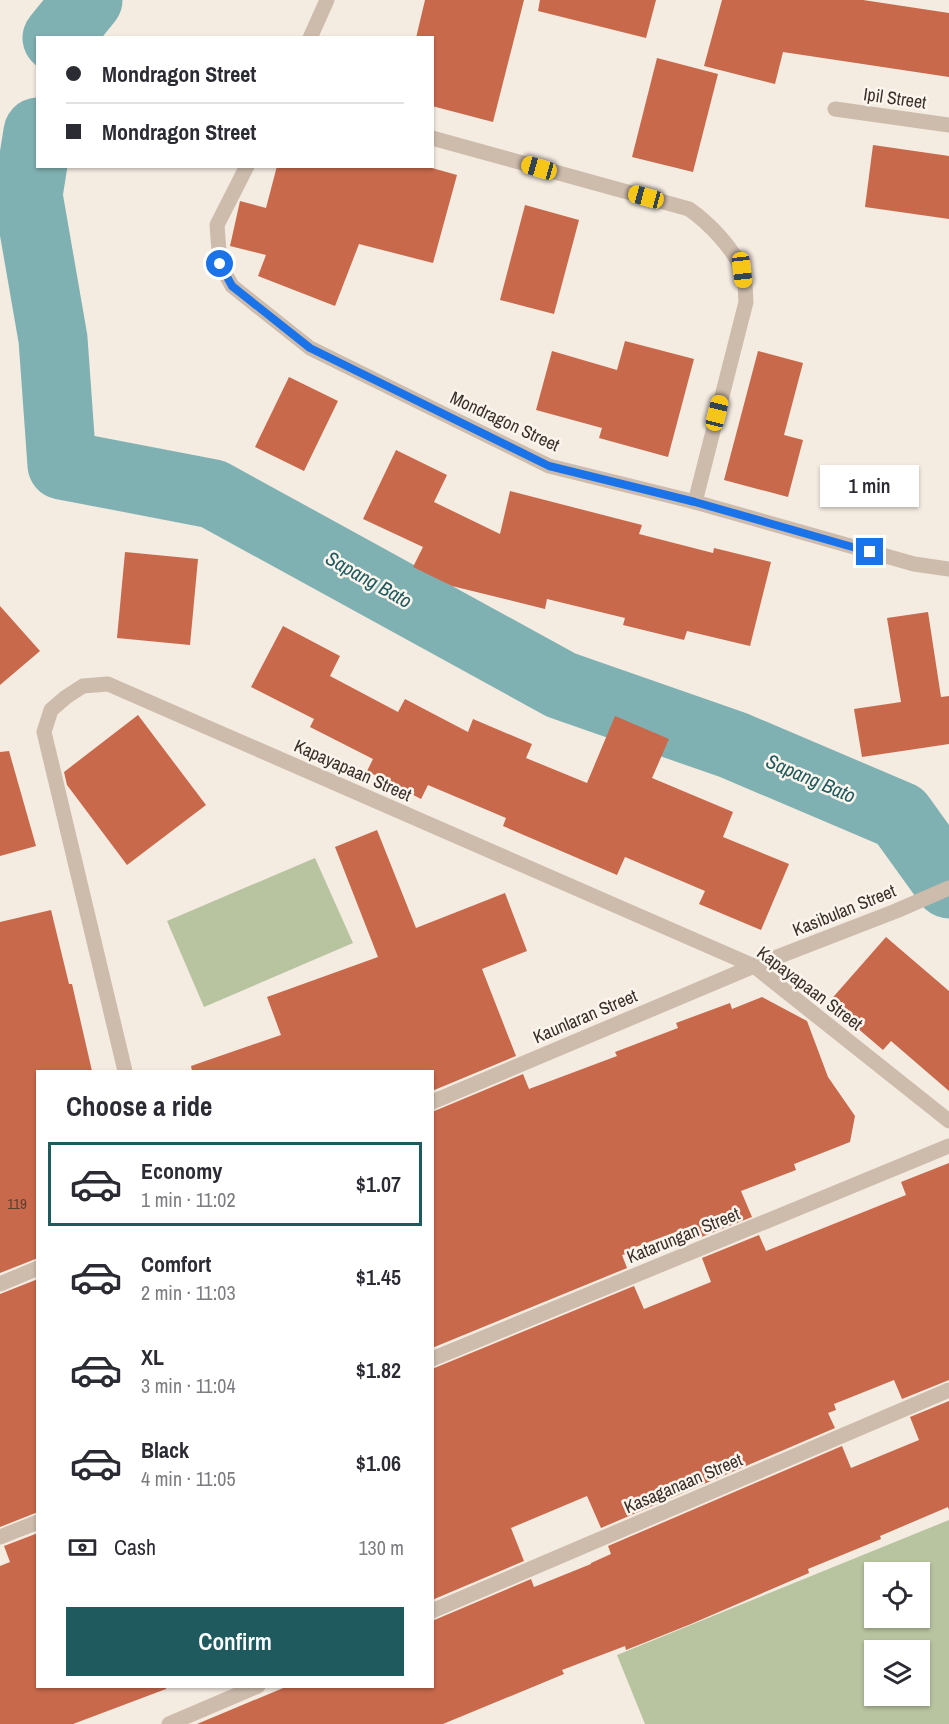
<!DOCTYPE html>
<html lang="en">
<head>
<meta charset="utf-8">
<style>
  body { margin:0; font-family:"Archivo Narrow",sans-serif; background:#f7f7f7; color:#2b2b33; height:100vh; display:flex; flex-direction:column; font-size:22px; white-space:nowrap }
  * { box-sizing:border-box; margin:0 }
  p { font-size:20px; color:#7c7c81 }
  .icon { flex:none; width:33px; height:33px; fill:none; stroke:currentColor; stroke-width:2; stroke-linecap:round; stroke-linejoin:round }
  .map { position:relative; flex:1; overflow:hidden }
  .sheet { position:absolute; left:36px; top:1070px; width:398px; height:618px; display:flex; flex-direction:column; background:#fff; border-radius:0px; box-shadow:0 2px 4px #0004 }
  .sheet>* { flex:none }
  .banner { position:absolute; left:36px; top:36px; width:398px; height:132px; border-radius:0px; box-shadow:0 2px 4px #0004; display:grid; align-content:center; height:132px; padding:0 30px; background:#fff }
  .fabs { position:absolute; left:864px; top:1562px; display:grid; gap:12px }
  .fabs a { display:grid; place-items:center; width:66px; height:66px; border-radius:0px; background:#fff; box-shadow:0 2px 4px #0004; font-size:30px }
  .end { position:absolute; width:27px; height:27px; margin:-14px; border:8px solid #1a73e8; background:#fff; box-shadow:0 0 0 3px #fff }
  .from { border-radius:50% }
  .bubble { position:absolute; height:42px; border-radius:0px; background:#fff; box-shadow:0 2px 4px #0004; font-size:20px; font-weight:600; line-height:42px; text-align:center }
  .car { position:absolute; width:18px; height:36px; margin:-18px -9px; border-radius:8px; box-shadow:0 0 4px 2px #0007; background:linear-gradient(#f5c518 24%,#345 0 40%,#f5c518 0 76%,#345 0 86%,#f5c518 0) }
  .banner b { display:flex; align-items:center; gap:21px; height:57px; font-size:22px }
  .banner b+b { border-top:2px solid #e1e1e2 }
  .banner i { width:15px; height:15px; background:#2b2b33 }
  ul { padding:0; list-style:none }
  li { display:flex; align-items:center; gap:18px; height:84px; margin:0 12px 9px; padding:0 18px; border:3px solid transparent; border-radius:0px }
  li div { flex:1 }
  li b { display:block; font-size:22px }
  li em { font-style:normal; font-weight:600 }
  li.selected { border-color:#1f5a5e }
  li>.icon { width:54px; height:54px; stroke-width:1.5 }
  h2 { padding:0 30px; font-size:27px; line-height:72px }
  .pay { display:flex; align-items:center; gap:15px; height:66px; padding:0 30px; font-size:22px }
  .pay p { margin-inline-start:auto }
  .cta { display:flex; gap:12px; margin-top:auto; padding:12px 30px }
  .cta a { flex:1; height:69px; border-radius:0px; background:#1f5a5e; color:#fff; font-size:24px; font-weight:600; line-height:69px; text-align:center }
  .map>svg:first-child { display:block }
  .green { fill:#b8c4a0; fill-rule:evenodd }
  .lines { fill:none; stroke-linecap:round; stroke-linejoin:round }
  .river { stroke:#7fb0b2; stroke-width:69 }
  .building { fill:#c8694b }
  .street { stroke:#cdbbac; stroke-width:15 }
  .route { stroke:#1a73e8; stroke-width:8 }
  .labels { text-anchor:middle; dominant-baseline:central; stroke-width:5; stroke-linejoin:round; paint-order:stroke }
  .number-label { font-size:15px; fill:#5e3e33 }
  .street-label { font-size:18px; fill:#3b302b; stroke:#fbf5ee }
  .water-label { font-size:20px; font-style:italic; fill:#1f5a5e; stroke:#fbf5ee }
</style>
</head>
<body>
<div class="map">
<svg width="949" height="1724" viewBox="0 0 949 1724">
  <rect width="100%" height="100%" fill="#f4ebe1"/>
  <g class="green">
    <path d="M315,858l38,85 -149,64 -37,-86z"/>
    <path d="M949,1520v204h-304l-28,-69zM874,1572h46v45h-46zM874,1650h46v45h-46z"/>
  </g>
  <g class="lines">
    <g class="river">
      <path d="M57,38l31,-38"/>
      <path d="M38,132l-10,63 25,144 9,126 151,29 348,191 172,60 167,71 49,68"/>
    </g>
  </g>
  <g class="building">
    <path d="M425,0h99l-31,122 -61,-16v-68h-16z"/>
    <path d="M540,0h116l-10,38 -108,-27z"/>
    <path d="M722,0h141l86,13v64l-166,-25 -8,32 -71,-18z"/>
    <path d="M657,58l61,16 -25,98 -61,-15z"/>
    <path d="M873,145l76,11v63l-84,-12z"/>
    <path d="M277,166h148l32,9 -24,88 -74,-19 -24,62 -77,-30 8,-21 -36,-9 10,-45 26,7z"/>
    <path d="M525,205l54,15 -25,94 -54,-14z"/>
    <path d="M625,341l69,18 -26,98 -69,-19 3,-10 -66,-18 16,-59 65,19z"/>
    <path d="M758,351l45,12 -19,72 19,5 -15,57 -64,-17z"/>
    <path d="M289,377l49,24 -34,70 -49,-24z"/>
    <path d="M396,450l51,25 -13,27 66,32 10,-43 132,34 -3,9 74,19 1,-5 57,14 -21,84 -63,-15 -3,9 -61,-15 2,-7 -78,-19 -2,10 -93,-23 -39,-19 10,-20 -60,-28z"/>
    <path d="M125,552l73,7 -8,86 -73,-7z"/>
    <path d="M0,606l40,45 -40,34z"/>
    <path d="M928,612l13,85 8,-1v48l-87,13 -8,-48 47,-7 -14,-84z"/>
    <path d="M283,626l57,30 -10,20 68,36 7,-13 63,33 5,-13 59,25 -6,14 61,25 28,-67 54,23 -17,39 81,34 -10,25 66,27 -28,66 -62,-26 6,-13 -80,-34 -8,18 -114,-49 3,-8 -78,-33 -7,14 -54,-28 6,-12 -63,-32 4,-8 -63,-32z"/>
    <path d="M138,715l68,90 -79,60 -60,-80 -3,-13z"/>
    <path d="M9,751l27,95 -36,10v-104z"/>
    <path d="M377,830l39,98 89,-35 22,58 -45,18 34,87 -84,35v-20h-240l-1,-5 90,-31 -14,-38 111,-40 -43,-110z"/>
    <path d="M51,910l18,74h3l20,87h-54v187l-38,15v-351z"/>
    <path d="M886,937l63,54v100l-58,-50 -8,9 -55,-47z"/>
    <path d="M762,997l45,24 21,56 27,39 -5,26 -56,22 2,6 -55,21 11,26 -58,23 -5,-13 -64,24 1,3 -4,1 5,13 -195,80v-236l91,-38 6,15 88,-33 -2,-4 63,-24 -2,-5 54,-20 2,6z"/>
    <path d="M949,1163v217l-47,19 -8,-19 -60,24 2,6 -8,3 7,15 -234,100 -14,-32 -76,32 13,33 -92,39v-231l202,-83 10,23 67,-27 -9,-24 57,-23 7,16 140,-56 -5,-13z"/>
    <path d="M38,1279v233l-38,15v-233z"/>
    <path d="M949,1401v109l-1,-3 -68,29 1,3 -73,30 1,4 -118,51 -65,26 -1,-4 -63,24 2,4 -121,50h-246l91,-38h144v-65l99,-42 3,8 57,-23v-1l20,-9 -3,-8 234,-100 9,22 68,-28 -9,-23z"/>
    <path d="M38,1533v153h128v3l-93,35h-73v-158l10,-4 -6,-16z"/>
  </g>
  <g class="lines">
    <g class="street">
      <path d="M310,38l17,-38"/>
      <path d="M835,109l114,16"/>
      <path d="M432,138l257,71c20,14 42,37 53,60 4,9 3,23 4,33l-51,200"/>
      <path d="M247,166l-30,59 3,39 12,22 78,62 239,118 146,36 219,62 35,5"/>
      <path d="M125,1071l-81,-339 7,-22 15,-13 17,-11 25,-2 646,282 195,155"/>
      <path d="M432,1102l322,-136 142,-55 53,-23"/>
      <path d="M0,1284l38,-16"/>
      <path d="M432,1359l517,-213"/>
      <path d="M0,1537l38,-15"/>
      <path d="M432,1611l517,-221"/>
      <path d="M169,1724l89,-38"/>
    </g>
  </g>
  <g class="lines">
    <path class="route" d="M220,264l12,22 78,62 239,118 146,36 175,50"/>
  </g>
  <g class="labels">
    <g class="number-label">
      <text x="17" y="1203">119</text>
    </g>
    <g class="street-label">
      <text transform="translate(895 98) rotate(8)">Ipil Street</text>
      <text transform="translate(505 421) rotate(25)">Mondragon Street</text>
      <text transform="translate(353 770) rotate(24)">Kapayapaan Street</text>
      <text transform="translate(844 910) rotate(-22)">Kasibulan Street</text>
      <text transform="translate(810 988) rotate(37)">Kapayapaan Street</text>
      <text transform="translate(585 1016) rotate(-23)">Kaunlaran Street</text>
      <text transform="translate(683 1235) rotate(-22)">Katarungan Street</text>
      <text transform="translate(683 1483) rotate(-23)">Kasaganaan Street</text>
    </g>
    <g class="water-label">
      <text transform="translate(369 579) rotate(29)">Sapang Bato</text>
      <text transform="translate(811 778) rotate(23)">Sapang Bato</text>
    </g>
  </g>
</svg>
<div class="fabs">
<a><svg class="icon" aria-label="locate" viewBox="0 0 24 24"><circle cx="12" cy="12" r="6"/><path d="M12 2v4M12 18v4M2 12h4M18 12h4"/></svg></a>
<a><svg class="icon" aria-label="layers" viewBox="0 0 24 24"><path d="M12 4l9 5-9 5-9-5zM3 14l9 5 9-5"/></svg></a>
</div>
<i class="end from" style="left:220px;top:264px"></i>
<i class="end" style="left:870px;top:552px"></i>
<div class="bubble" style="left:820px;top:465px;width:99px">1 min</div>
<i class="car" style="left:539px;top:168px;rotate:286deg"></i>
<i class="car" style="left:646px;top:197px;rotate:285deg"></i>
<i class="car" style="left:742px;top:270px;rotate:173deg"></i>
<i class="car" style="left:717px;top:413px;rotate:14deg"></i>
<div class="banner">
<b><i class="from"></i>Mondragon Street</b>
<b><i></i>Mondragon Street</b>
</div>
<section class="sheet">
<h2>Choose a ride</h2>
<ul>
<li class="selected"><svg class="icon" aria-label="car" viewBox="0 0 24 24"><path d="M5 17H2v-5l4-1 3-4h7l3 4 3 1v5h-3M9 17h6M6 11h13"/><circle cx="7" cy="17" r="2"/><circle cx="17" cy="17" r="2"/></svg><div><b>Economy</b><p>1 min · 11:02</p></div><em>$1.07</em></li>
<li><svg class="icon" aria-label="car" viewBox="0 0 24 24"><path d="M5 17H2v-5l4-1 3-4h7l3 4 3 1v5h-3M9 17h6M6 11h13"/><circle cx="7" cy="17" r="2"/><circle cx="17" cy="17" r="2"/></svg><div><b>Comfort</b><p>2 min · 11:03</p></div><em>$1.45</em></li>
<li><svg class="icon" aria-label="car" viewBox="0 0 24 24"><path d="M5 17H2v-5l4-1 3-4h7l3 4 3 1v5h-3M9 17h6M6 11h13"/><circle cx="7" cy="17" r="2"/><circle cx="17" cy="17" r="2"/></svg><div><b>XL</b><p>3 min · 11:04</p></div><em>$1.82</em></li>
<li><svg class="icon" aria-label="car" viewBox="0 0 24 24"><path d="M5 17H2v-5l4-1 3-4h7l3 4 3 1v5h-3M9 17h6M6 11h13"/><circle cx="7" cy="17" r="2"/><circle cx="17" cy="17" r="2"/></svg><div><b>Black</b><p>4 min · 11:05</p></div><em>$1.06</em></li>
</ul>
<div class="pay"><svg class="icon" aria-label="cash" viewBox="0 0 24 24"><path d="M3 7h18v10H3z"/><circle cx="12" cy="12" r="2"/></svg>Cash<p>130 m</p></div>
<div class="cta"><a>Confirm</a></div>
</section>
</div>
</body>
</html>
